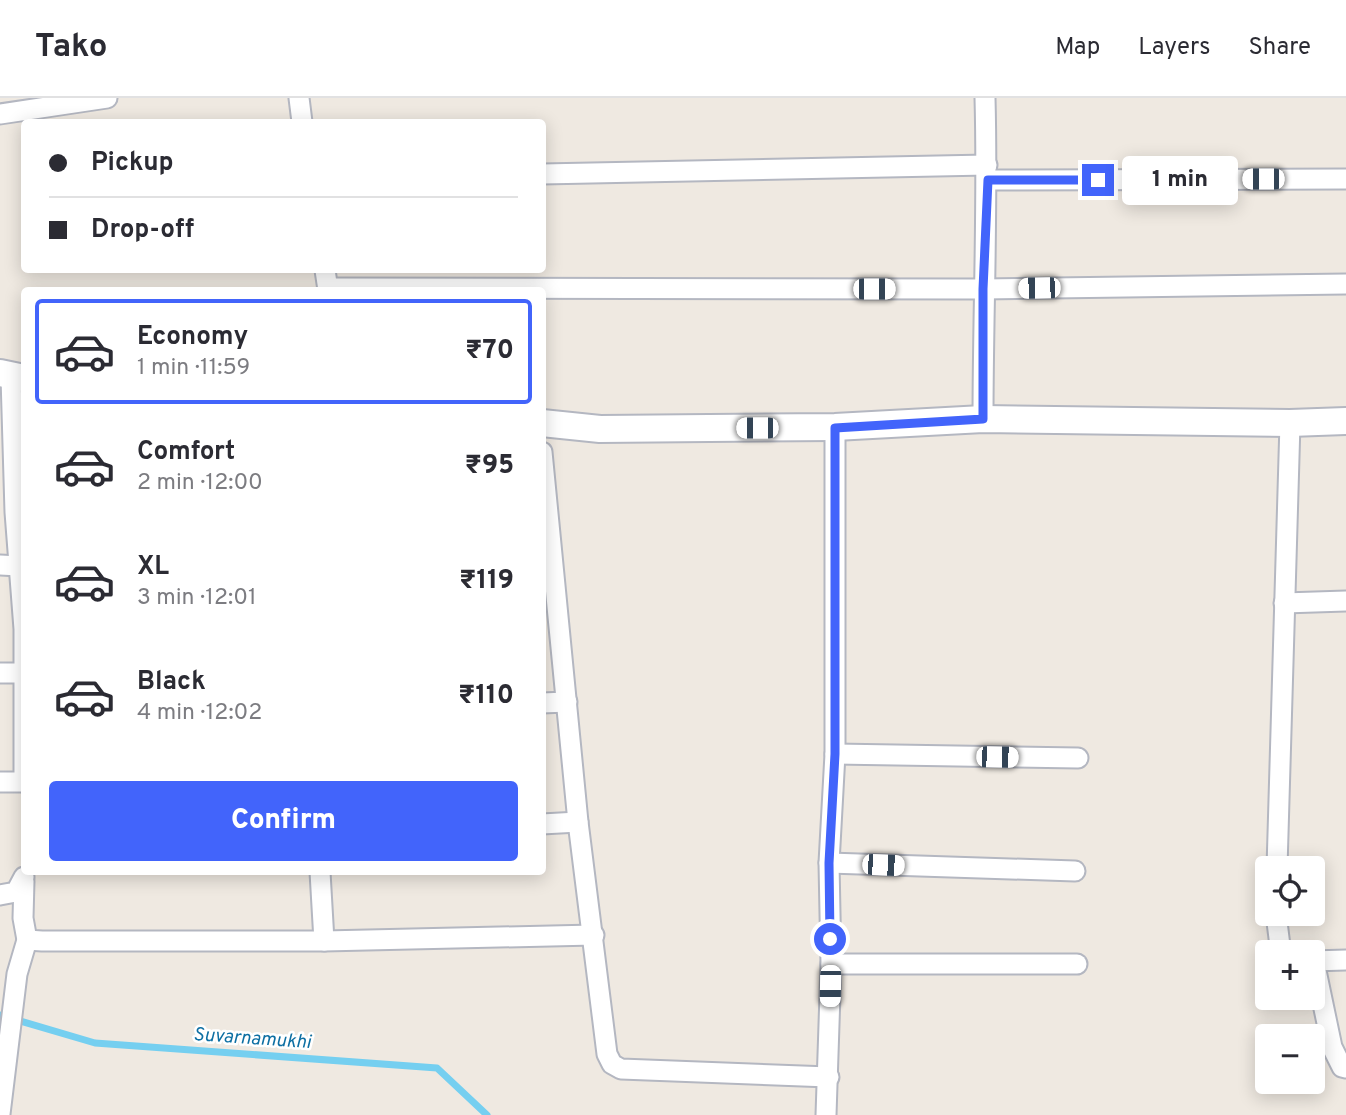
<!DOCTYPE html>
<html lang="en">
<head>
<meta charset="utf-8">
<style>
  body { margin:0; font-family:Overpass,sans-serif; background:#f7f7f7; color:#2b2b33; height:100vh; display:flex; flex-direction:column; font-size:26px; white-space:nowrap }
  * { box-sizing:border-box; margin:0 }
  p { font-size:23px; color:#7c7c81 }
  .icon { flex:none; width:38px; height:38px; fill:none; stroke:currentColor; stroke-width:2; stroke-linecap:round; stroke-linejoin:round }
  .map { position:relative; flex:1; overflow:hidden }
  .side { position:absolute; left:21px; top:189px; width:525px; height:588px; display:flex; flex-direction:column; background:#fff; border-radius:7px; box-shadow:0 4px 18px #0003 }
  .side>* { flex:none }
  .banner { position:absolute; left:21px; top:21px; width:525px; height:154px; border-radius:7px; box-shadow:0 4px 18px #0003; display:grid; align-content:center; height:154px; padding:0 28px; background:#fff }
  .fabs { position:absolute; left:1255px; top:758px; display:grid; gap:14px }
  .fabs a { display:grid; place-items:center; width:70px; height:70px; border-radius:7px; background:#fff; box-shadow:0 4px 18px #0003; font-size:35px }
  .end { position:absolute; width:32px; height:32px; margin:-16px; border:9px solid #4264fb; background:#fff; box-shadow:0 0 0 4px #fff }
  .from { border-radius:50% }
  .bubble { position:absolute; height:49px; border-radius:7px; background:#fff; box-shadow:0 4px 18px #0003; font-size:23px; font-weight:800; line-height:49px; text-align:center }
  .car { position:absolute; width:21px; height:42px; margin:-21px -10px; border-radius:9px; box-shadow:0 0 5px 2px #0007; background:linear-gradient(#fff 24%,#345 0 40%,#fff 0 76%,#345 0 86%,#fff 0) }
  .banner b { display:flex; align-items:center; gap:24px; height:66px; font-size:26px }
  .banner b+b { border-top:2px solid #e1e1e2 }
  .banner i { width:18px; height:18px; background:#2b2b33 }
  ul { padding:12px 0 0; list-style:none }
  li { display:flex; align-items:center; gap:21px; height:105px; margin:0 14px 10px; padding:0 14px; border:4px solid transparent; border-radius:7px }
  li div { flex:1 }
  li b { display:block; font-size:26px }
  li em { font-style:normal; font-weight:800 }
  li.selected { border-color:#4264fb }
  li>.icon { width:63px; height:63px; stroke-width:1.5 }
  .action { display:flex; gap:14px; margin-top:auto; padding:14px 28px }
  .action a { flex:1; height:80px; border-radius:7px; background:#4264fb; color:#fff; font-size:28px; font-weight:800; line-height:80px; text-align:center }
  header { display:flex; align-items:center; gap:42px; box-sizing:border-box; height:98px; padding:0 35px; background:#fff; border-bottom:2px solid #e1e1e2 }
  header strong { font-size:33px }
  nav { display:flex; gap:38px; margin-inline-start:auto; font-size:24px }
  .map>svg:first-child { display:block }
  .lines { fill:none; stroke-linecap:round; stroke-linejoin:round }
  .stream { stroke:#75cff0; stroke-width:7 }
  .street-casing { stroke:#b4b7c1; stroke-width:23 }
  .secondary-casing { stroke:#b4b7c1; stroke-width:30 }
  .street { stroke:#fff; stroke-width:19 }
  .secondary { stroke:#fff; stroke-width:26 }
  .route { stroke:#4264fb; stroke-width:9 }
  .labels { text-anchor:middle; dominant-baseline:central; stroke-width:5; stroke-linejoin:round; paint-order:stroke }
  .water-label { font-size:19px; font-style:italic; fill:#0d6fa3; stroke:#fff }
</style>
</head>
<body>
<header>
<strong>Tako</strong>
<nav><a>Map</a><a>Layers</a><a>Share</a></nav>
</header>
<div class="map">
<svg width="1346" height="1017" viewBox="0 0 1346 1017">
  <rect width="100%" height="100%" fill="#efe9e1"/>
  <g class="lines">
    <path class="stream" d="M0,917l95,28 342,25 50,47"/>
    <g class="street-casing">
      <g id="street">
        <path d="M299,0l3,24"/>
        <path d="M0,16l107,-16"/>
        <path d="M542,76l445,-9"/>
        <path d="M988,82l358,-1"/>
        <path d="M325,172l3,20"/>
        <path d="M328,190l655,1 363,-5"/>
        <path d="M11,279l4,135 9,117v153"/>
        <path d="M983,321c0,-107 5,-214 2,-321"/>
        <path d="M542,354l36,370 29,232 5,10 9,5 208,8"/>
        <path d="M0,467l19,1"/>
        <path d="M1284,505l62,-2"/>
        <path d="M0,575h23"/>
        <path d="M542,605l25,-1"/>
        <path d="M835,656l243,4"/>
        <path d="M0,684h24"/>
        <path d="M542,726l36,-2"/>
        <path d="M829,765l246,8"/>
        <path d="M1277,770l13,-445"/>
        <path d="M320,774l4,69"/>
        <path d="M24,783l-1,37 4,22 15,1h282l270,-6"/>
        <path d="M0,797l16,-3 8,-15"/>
        <path d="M1276,816l4,32 7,6"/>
        <path d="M1312,863l34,-1"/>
        <path d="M1314,863l18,86 10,20 4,1"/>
        <path d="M831,866h246"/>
        <path d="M0,1016l17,-140 10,-34"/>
        <path d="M826,1017l5,-151 -2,-101 6,-109v-327"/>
      </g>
    </g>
    <g class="secondary-casing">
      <g id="secondary">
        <path d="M0,275l24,5"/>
        <path d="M542,325l58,6 235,-2 148,-8 307,4 56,-2"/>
      </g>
    </g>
    <use href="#street" class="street"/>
    <use href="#secondary" class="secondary"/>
  </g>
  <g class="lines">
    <path class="route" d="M830,841l-1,-76 6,-109v-326l148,-9v-130l5,-109h110"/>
  </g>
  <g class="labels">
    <g class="water-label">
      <text transform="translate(252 941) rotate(4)">Suvarnamukhi</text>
    </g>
  </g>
</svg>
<div class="fabs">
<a><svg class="icon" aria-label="locate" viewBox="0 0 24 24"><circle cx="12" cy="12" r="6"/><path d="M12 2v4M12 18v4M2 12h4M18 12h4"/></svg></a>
<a>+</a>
<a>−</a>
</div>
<i class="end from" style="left:830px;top:841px"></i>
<i class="end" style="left:1098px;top:82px"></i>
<div class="bubble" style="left:1122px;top:58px;width:116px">1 min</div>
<i class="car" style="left:1263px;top:81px;rotate:270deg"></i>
<i class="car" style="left:1039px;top:190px;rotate:269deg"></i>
<i class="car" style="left:874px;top:191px;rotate:90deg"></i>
<i class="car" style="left:757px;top:330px;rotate:270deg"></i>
<i class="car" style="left:997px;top:659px;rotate:91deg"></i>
<i class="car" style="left:883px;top:767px;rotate:92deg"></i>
<i class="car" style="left:830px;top:888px;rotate:181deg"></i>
<div class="banner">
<b><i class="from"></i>Pickup</b>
<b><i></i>Drop-off</b>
</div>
<section class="side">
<ul>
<li class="selected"><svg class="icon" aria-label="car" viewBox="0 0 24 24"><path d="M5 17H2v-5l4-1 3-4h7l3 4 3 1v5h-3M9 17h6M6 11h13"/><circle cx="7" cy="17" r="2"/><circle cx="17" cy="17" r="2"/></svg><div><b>Economy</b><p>1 min · 11:59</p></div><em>₹70</em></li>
<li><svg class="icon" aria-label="car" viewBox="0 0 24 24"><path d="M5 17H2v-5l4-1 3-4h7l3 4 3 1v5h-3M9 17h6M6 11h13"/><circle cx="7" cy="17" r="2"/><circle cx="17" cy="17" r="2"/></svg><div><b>Comfort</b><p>2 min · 12:00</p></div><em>₹95</em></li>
<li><svg class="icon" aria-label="car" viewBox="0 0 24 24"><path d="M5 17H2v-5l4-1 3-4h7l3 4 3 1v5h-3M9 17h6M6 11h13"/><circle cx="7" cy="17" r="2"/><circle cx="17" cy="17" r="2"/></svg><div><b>XL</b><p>3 min · 12:01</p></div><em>₹119</em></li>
<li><svg class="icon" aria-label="car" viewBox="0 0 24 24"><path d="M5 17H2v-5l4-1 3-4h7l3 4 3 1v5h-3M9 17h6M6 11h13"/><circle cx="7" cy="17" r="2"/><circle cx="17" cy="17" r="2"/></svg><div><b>Black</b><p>4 min · 12:02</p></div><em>₹110</em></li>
</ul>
<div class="action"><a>Confirm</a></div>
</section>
</div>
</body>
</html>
